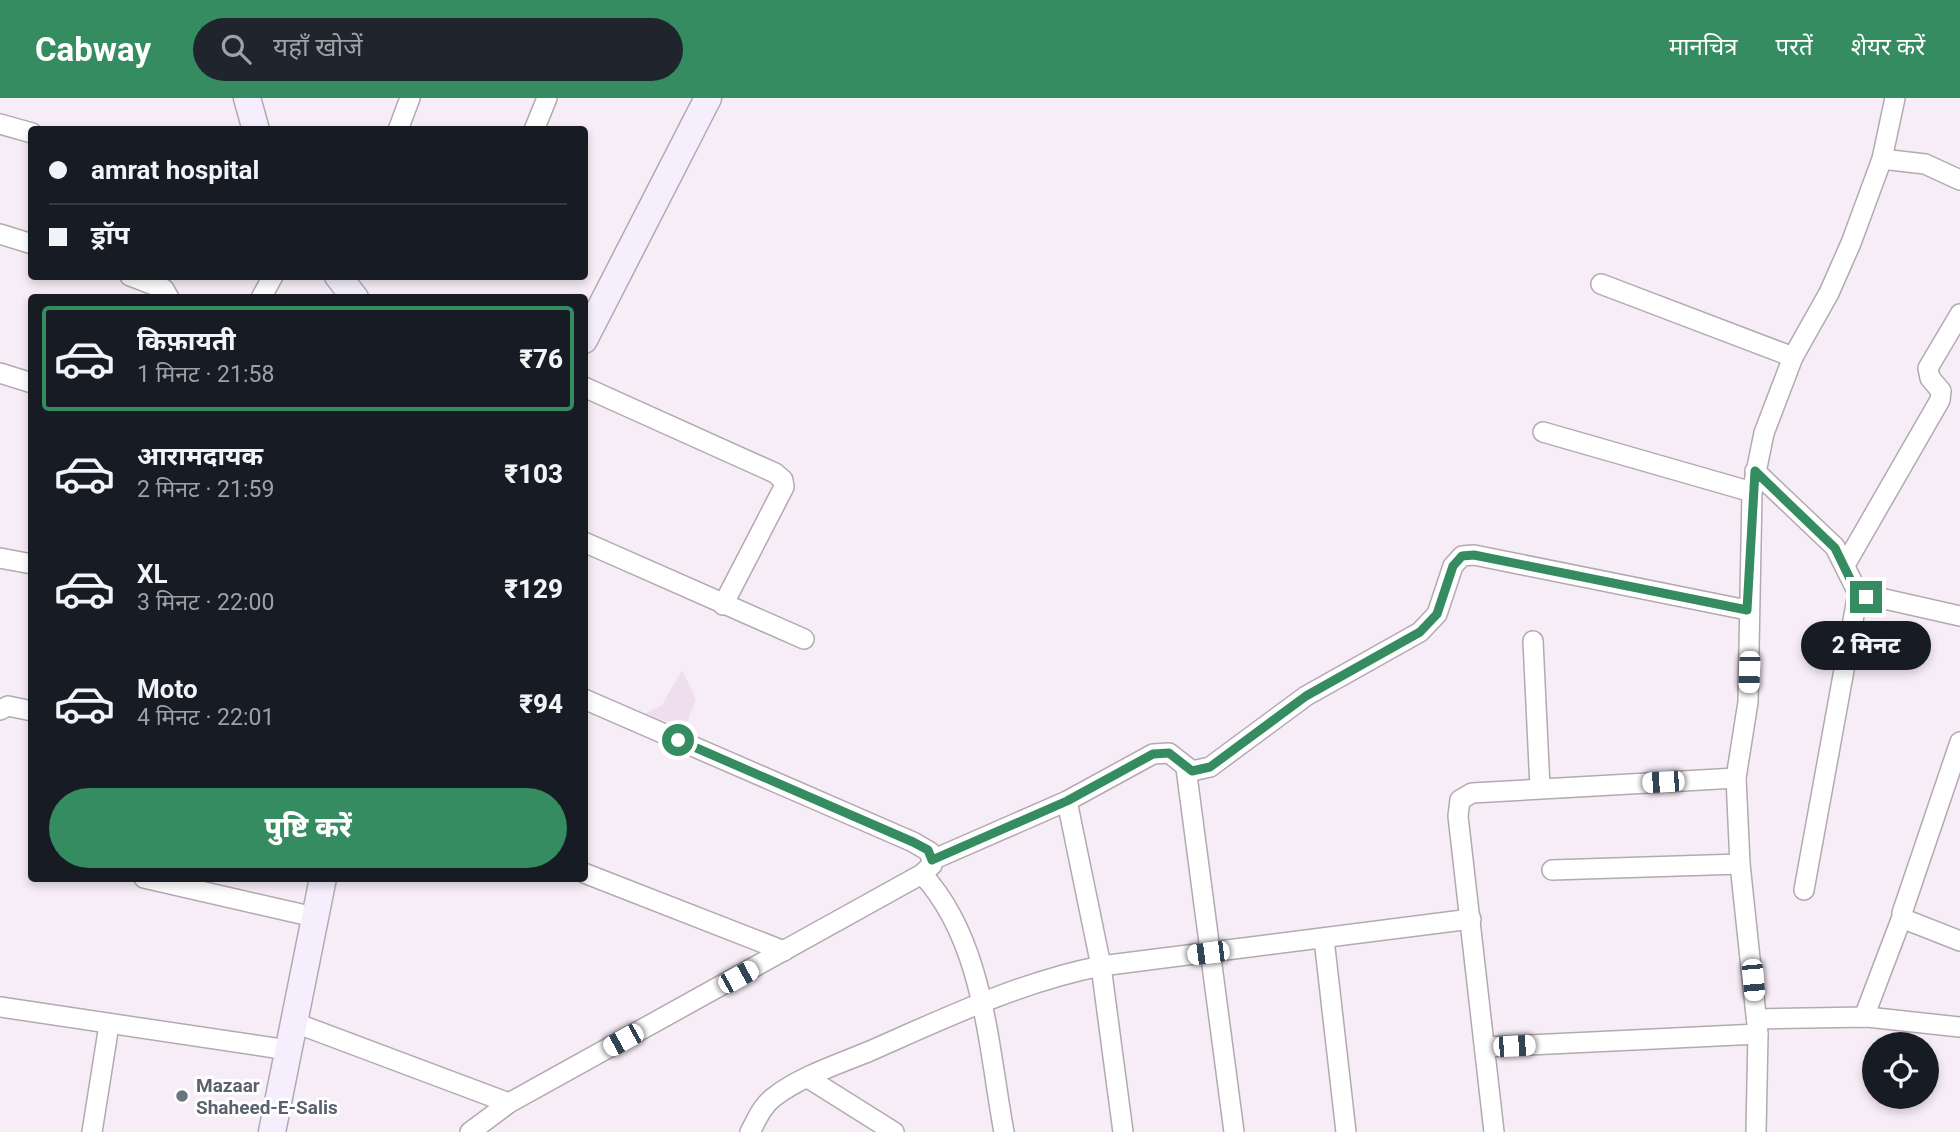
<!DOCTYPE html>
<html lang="hi">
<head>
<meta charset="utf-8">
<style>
  body { margin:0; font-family:Roboto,"Noto Sans Devanagari",sans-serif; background:#20242c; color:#f1f3f6; height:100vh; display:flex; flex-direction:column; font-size:26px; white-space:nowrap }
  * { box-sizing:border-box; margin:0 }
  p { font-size:23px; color:#9ea1a6 }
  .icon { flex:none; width:38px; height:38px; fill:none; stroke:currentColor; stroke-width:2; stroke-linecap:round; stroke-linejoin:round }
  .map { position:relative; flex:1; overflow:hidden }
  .panel { position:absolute; left:28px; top:196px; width:560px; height:588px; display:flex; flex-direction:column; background:#171b24; border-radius:7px; box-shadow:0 4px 10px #0003 }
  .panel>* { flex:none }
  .banner { position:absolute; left:28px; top:28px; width:560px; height:154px; border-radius:7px; box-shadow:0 4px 10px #0003; display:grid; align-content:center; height:154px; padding:0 21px; background:#171b24 }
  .controls { position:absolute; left:1862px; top:934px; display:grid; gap:14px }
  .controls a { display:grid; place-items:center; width:77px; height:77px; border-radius:50%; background:#171b24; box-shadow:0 4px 10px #0003; font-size:35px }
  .end { position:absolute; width:32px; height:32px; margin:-16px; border:9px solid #348c60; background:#fff; box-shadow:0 0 0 4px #fff }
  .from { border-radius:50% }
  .bubble { position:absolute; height:49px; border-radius:24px; background:#171b24; box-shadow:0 4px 10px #0003; font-size:23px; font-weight:800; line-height:49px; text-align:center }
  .car { position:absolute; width:21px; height:42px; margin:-21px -10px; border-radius:9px; box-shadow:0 0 5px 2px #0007; background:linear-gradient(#fff 24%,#345 0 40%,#fff 0 76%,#345 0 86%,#fff 0) }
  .banner b { display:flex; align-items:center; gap:24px; height:66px; font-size:26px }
  .banner b+b { border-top:2px solid #363941 }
  .banner i { width:18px; height:18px; background:#f1f3f6 }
  ul { padding:12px 0 0; list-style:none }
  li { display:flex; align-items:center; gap:21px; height:105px; margin:0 14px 10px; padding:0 7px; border:4px solid transparent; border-radius:7px }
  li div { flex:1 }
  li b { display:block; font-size:26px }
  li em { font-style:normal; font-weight:800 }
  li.active { border-color:#348c60 }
  li>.icon { width:63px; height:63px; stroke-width:1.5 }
  .primary-button { display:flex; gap:14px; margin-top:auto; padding:14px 21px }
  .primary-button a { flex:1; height:80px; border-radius:42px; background:#348c60; color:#fff; font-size:28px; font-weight:800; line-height:80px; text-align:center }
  header { display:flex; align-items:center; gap:42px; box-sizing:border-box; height:98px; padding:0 35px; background:#348c60; color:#fff }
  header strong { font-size:33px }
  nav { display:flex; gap:38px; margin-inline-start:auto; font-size:24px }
  .search { width:490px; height:63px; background:#20242c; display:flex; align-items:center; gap:18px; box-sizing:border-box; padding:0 24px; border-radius:38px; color:#9ea1a6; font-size:26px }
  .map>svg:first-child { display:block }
  .built { fill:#efdfee }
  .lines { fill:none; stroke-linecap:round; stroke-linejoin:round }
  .street-casing { stroke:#b3a9b2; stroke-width:22 }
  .secondary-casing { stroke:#b3a9b2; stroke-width:29 }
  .street { stroke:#fff; stroke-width:19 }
  .secondary { stroke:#f4eefd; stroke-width:26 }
  .route { stroke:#348c60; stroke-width:9 }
  .worship-dot { fill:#6b7280; stroke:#fff; stroke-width:2.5 }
  .labels { text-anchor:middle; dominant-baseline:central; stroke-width:6; stroke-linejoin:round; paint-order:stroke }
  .worship-label { font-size:19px; font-weight:bold; fill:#5b616d; stroke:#fff; text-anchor:start }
</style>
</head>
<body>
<header>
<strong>Cabway</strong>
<div class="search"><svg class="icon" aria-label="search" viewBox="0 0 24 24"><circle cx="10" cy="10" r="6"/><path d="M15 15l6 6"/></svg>यहाँ खोजें</div>
<nav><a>मानचित्र</a><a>परतें</a><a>शेयर करें</a></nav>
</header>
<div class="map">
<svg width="1960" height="1034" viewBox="0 0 1960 1034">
  <rect width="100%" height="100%" fill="#f7edf6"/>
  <path class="built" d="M682,572l14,29 -10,26 -46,-9 22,-11z"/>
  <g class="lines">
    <g class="street-casing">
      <g id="street">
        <path d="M0,26l32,9"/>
        <path d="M398,32l12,-32"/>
        <path d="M534,32l13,-32"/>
        <path d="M1882,61l43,5 35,16"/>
        <path d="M0,136l32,10"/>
        <path d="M130,178l34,13 5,9"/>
        <path d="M1601,186l192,73"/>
        <path d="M261,200l12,-22"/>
        <path d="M0,275l32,10"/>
        <path d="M584,289l191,86 8,7 1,7 -61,118"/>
        <path d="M1543,334l209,60"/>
        <path d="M1755,373l80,76 23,46 102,23"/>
        <path d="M584,444l220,97"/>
        <path d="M0,460l32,6"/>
        <path d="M1845,467l95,-165 1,-9 -11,-13 -2,-10 32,-54"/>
        <path d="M1533,543l7,147"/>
        <path d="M0,612l8,-4 24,5"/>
        <path d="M1960,644l-58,171 2,6 56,22"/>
        <path d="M1186,670l48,364"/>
        <path d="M1067,703l34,165 22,166"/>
        <path d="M932,762l135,-59 86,-47 16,-1 23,18 18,-4 96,-71 114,-64 17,-18 16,-48 9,-10 12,-1 273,55"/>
        <path d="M1552,772l188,-6"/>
        <path d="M584,775l200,78"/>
        <path d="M922,776c62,67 66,172 82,258"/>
        <path d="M144,780l170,39"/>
        <path d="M1804,792l54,-297"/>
        <path d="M1324,841l22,193"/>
        <path d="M0,909l288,43"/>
        <path d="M1864,919l38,-100"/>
        <path d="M1757,921l110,-2 93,10"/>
        <path d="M293,924l216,81"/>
        <path d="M1486,949l272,-13"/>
        <path d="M808,980l86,54"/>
        <path d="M92,1034l17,-107"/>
        <path d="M470,1034l39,-29 413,-229 10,-9 -2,-13 -17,-10 -329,-143"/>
        <path d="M750,1034c7,-13 12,-26 24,-35 27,-21 65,-33 96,-46 75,-33 150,-69 231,-85l370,-47"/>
        <path d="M1494,1034l-36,-316 2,-16 12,-7 264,-15"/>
        <path d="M1756,1034l2,-98 -18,-170 -4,-86 12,-76 4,-210 12,-59 29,-76 36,-64 22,-50 31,-84 13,-61"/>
      </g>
    </g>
    <g class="secondary-casing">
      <g id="secondary">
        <path d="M247,0l9,32"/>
        <path d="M338,178l17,22"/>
        <path d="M584,242l124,-242"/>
        <path d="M272,1034l51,-254"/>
      </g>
    </g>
    <use href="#street" class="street"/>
    <use href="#secondary" class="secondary"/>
  </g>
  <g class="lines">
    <path class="route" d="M678,642l235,102 15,8 4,10 135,-59 86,-47 16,-1 23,18 18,-4 96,-71 114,-64 17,-18 16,-48 9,-10 12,-1 273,55 8,-139 80,77 19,39 12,10"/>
  </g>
  <circle class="worship-dot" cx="182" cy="998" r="7"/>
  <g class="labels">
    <g class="worship-label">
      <text x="196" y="987">Mazaar<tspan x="196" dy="22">Shaheed-E-Salis</tspan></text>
    </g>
  </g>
</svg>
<div class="controls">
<a><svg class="icon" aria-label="locate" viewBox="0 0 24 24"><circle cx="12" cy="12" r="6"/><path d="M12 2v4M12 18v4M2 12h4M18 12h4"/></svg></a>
</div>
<i class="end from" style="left:678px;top:642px"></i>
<i class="end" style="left:1866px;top:499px"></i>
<div class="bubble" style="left:1801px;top:523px;width:130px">2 मिनट</div>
<i class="car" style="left:1749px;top:574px;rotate:182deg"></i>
<i class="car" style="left:1663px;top:684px;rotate:267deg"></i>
<i class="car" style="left:1208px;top:855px;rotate:263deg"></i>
<i class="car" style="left:738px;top:879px;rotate:61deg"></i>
<i class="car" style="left:1753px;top:882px;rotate:175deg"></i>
<i class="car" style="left:623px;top:942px;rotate:241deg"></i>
<i class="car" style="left:1514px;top:948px;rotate:87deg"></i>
<div class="banner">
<b><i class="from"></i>amrat hospital</b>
<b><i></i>ड्रॉप</b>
</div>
<section class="panel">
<ul>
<li class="active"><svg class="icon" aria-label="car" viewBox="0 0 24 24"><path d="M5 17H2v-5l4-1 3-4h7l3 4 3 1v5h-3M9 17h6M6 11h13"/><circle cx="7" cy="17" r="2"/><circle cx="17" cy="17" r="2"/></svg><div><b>किफ़ायती</b><p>1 मिनट · 21:58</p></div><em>₹76</em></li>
<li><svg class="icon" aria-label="car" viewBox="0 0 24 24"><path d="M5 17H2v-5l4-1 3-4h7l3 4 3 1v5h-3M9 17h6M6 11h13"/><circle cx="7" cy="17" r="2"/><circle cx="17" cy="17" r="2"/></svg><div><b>आरामदायक</b><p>2 मिनट · 21:59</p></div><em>₹103</em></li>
<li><svg class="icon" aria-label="car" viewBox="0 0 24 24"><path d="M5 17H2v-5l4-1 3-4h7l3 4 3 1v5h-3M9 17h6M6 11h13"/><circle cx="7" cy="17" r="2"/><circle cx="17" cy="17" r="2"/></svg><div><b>XL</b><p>3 मिनट · 22:00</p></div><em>₹129</em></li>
<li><svg class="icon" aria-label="car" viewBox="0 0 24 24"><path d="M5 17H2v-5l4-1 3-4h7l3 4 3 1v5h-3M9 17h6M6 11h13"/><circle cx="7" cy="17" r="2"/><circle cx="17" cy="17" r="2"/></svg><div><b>Moto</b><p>4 मिनट · 22:01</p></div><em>₹94</em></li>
</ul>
<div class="primary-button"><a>पुष्टि करें</a></div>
</section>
</div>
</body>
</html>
